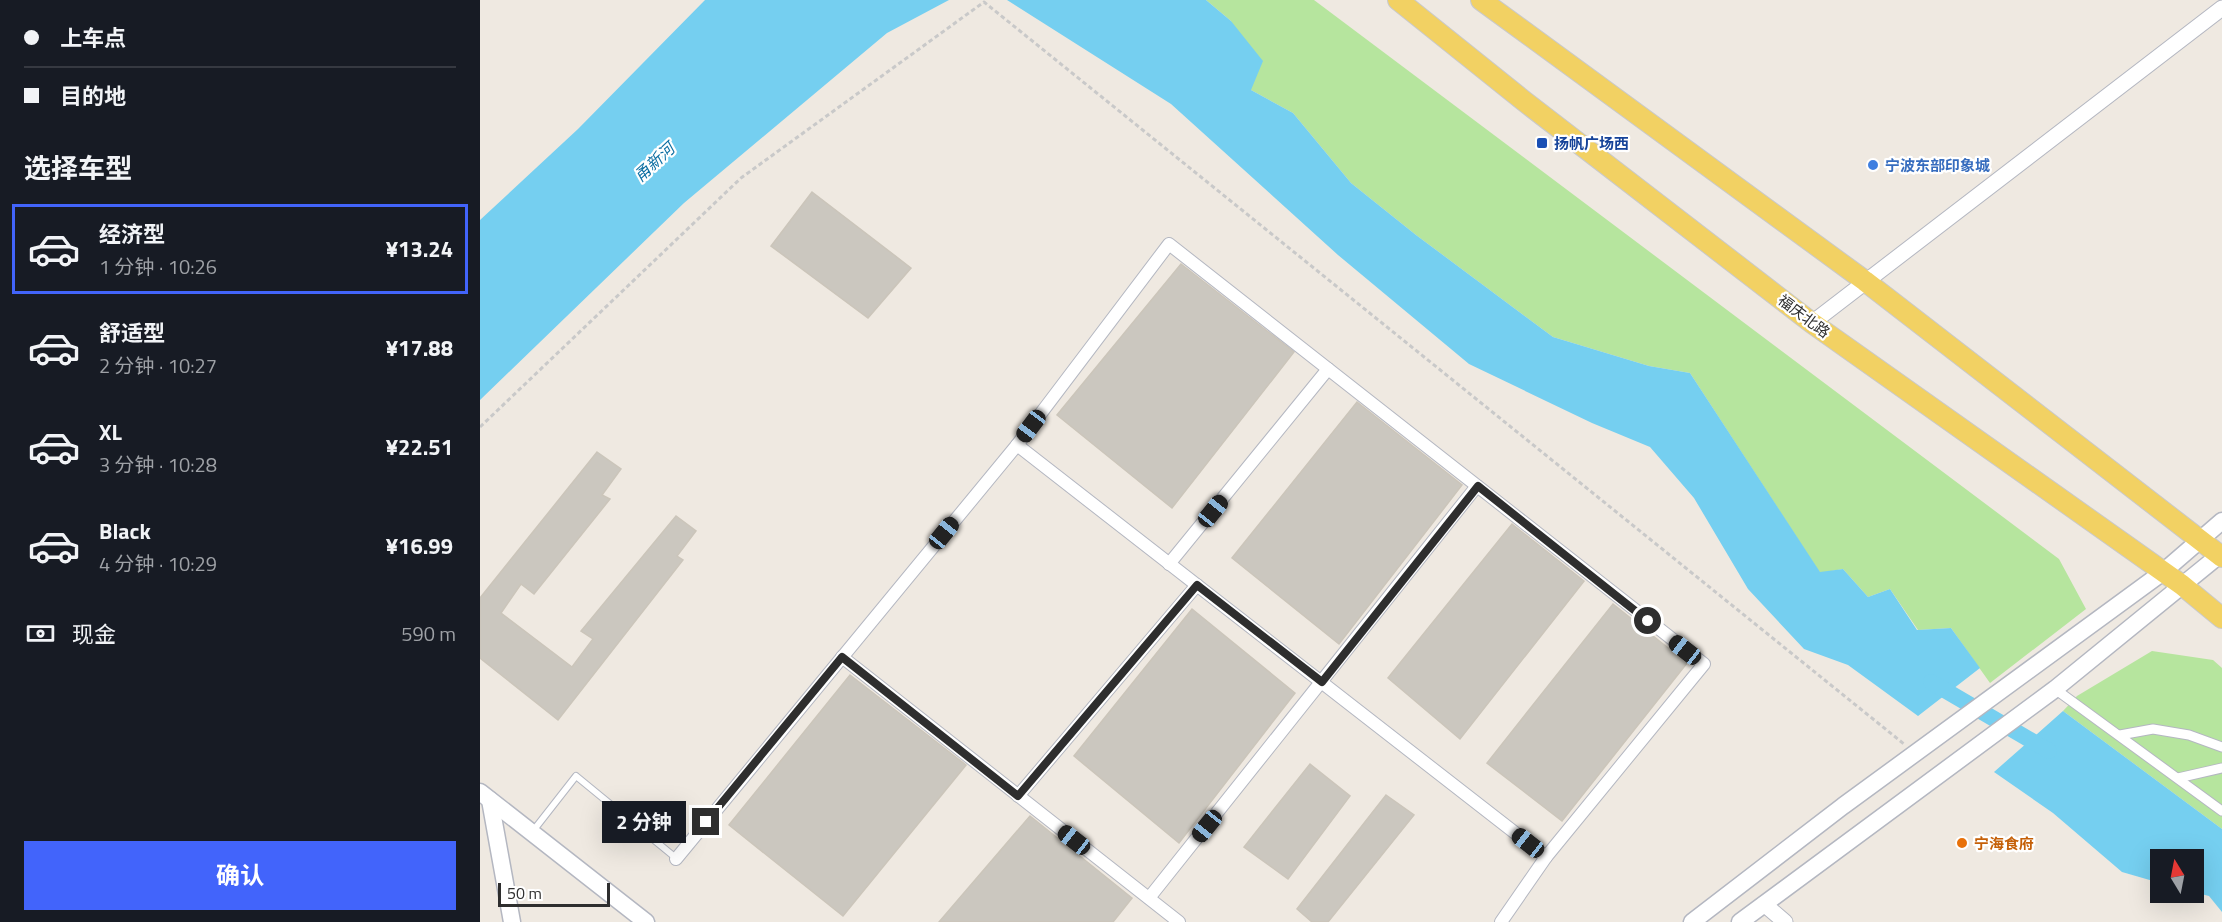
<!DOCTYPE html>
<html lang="zh">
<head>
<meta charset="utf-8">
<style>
  body { margin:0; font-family:"Titillium Web","Noto Sans SC",sans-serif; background:#242831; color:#f1f3f6; height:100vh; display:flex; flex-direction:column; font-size:22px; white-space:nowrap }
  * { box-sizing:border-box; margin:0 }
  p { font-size:20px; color:#9ea1a6 }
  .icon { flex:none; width:33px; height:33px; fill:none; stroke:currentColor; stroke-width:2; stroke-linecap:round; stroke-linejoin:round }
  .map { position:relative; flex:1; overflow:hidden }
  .side { display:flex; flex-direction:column; background:#171b24; width:480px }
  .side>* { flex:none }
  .guide { display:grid; align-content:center; height:132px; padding:0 24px; background:#171b24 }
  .needle { width:39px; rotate:350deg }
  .controls { position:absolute; left:1670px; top:849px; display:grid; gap:12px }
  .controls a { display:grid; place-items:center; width:54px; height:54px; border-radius:0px; background:#171b24; box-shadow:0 6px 24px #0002; font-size:30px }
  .scale { position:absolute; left:18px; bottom:15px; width:112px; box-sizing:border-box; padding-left:6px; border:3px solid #2e2e2e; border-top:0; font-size:16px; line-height:21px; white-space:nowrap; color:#2e2e2e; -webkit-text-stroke:4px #fff; paint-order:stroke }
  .end { position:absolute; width:27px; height:27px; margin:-14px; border:8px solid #2e2e2e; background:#fff; box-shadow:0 0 0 3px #fff }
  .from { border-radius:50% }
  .bubble { position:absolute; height:42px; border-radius:0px; background:#171b24; box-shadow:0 6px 24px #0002; font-size:20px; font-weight:700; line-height:42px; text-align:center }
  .car { position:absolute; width:18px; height:36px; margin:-18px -9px; border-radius:8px; box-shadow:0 0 4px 2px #0007; background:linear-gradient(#222 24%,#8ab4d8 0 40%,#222 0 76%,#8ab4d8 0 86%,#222 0) }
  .guide b { display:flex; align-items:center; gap:21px; height:57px; font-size:22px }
  .guide b+b { border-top:2px solid #363941 }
  .guide i { width:15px; height:15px; background:#f1f3f6 }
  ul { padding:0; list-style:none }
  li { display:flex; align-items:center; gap:18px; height:90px; margin:0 12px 9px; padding:0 12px; border:3px solid transparent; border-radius:0px }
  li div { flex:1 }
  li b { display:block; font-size:22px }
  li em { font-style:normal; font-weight:700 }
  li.current { border-color:#4264fb }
  li>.icon { width:54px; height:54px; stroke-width:1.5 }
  h2 { padding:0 24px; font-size:27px; line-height:72px }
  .pay { display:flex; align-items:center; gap:15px; height:66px; padding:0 24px; font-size:22px }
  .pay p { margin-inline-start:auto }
  .action { display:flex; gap:12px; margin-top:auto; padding:12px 24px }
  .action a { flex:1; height:69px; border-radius:0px; background:#4264fb; color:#fff; font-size:24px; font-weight:700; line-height:69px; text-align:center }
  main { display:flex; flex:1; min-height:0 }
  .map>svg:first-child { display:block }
  .green { fill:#b6e59e }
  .water { fill:#75cff0 }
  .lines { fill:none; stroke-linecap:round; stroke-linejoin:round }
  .canal { stroke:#75cff0; stroke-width:16 }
  .building { fill:#cbc7bf; stroke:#cbc5ba; stroke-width:1.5 }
  .service-casing { stroke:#b4b7c1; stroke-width:8 }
  .pedestrian-casing { stroke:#b4b7c1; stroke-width:11 }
  .minor-casing { stroke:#b4b7c1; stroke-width:14 }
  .tertiary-casing { stroke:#b4b7c1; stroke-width:17 }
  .secondary-casing { stroke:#b4b7c1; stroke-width:19 }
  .primary-casing { stroke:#c9c9c9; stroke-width:22 }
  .path { stroke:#c9c9c9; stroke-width:3; stroke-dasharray:4.5 3; stroke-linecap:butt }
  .service { stroke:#fff; stroke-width:6 }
  .pedestrian { stroke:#fff; stroke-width:9 }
  .minor { stroke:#fff; stroke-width:12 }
  .tertiary { stroke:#fff; stroke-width:15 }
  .secondary { stroke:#fff; stroke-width:16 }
  .primary { stroke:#f2d163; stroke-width:20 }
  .route { stroke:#2e2e2e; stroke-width:8 }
  .transit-dot { fill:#1a4fb4; stroke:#fff; stroke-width:2 }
  .shop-dot { fill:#3f7fe0; stroke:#fff; stroke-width:2 }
  .food-dot { fill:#e8710a; stroke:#fff; stroke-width:2 }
  .labels { text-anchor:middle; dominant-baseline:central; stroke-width:4.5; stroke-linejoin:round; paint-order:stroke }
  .transit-label { font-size:15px; font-weight:bold; fill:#164399; stroke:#fff; text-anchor:start }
  .shop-label { font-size:15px; font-weight:bold; fill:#366cbe; stroke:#fff; text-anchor:start }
  .street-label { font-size:15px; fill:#2e2e2e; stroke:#fff }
  .food-label { font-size:15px; font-weight:bold; fill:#c56008; stroke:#fff; text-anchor:start }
  .water-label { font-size:16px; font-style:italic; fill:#0d6fa3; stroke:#fff }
</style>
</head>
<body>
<main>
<section class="side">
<div class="guide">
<b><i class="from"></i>上车点</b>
<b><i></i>目的地</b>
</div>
<h2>选择车型</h2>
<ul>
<li class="current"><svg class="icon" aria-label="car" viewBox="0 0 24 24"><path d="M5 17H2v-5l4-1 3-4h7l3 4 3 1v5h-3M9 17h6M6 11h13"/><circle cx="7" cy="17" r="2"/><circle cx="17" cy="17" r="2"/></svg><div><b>经济型</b><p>1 分钟 · 10:26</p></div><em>¥13.24</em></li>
<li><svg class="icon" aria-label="car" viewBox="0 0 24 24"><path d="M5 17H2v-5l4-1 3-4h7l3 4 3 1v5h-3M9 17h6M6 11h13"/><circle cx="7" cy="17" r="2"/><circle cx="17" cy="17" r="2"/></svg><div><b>舒适型</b><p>2 分钟 · 10:27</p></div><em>¥17.88</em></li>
<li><svg class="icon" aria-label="car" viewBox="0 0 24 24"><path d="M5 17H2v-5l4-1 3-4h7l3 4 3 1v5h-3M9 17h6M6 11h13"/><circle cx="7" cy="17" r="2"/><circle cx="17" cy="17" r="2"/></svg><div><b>XL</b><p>3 分钟 · 10:28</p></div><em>¥22.51</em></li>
<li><svg class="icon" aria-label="car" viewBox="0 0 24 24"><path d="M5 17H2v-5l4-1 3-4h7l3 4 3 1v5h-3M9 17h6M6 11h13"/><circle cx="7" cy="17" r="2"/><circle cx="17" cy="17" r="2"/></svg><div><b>Black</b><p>4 分钟 · 10:29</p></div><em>¥16.99</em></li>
</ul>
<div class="pay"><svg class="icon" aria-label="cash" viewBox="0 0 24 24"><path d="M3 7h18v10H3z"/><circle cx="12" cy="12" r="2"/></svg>现金<p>590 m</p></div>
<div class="action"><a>确认</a></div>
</section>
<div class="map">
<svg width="1742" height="922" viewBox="0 0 1742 922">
  <rect width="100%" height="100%" fill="#efe9e1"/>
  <g class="green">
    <path d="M726,0h108l745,559 27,50 -96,74 -39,-55 -33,2 -28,-41 -22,8 -25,-28 -23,4 -130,-200 -41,-7 -96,-29 -137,-102 -65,-52 -58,-70 -42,-23 -20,-69z"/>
    <path d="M1672,651l61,9 9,8v161l-159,-118 14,-15z"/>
  </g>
  <g class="water">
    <path d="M225,0h244l-62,33 -203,170 -204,197v-180l98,-91z"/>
    <path d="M527,0h199l25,21 32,40 -12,29 42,23 58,70 65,52 137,102 96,29 41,7 130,199 23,-3 25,28 22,-8 27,41 34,-2 29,40 -62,48 -70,-51 -44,-16 -56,-60 -54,-91 -44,-51 -58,-24 -123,-59 -131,-109 -167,-151z"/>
    <path d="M1583,711l159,118v83l-13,-16 -16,-4v-32h-33v23l-38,-11 -69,-59 -59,-41z"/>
  </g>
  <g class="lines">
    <path class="canal" d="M1451,682l118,69"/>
  </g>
  <g class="building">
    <path d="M332,192l99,76 -43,50 -97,-72z"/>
    <path d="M701,264l113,88 -122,156 -115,-93z"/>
    <path d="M877,402l105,83 -123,159 -107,-86z"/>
    <path d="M117,452l24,17 -19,26 8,4 -76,95 -13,-10 -20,29 71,54 21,-28 -12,-8 95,-115 20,15 -19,25 6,4 -125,160 -78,-62v-60z"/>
    <path d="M1032,524l72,57 -124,158 -72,-61z"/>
    <path d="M1133,604l74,59 -125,158 -75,-58z"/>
    <path d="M712,609l103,84 -116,150 -105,-87z"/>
    <path d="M370,675l116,90 -123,151 -114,-91z"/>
    <path d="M830,764l40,32 -62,83 -44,-32z"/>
    <path d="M906,795l28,20 -86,107h-16l-15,-13z"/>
    <path d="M550,816l102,82 -19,24h-174z"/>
  </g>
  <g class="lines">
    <g class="service-casing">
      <path id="service" d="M53,831l43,-55 100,82"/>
    </g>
    <g class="pedestrian-casing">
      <g id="pedestrian">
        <path d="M1575,689l167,122"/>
        <path d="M1640,735l33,-6 36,6 33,12"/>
        <path d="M1698,778l44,-10"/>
      </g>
    </g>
    <g class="minor-casing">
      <g id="minor">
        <path d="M537,445l529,412"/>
        <path d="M689,564l159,-195"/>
        <path d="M362,657l337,265"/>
        <path d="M538,796l179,-211"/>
        <path d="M196,859l341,-414 152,-201 535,420 -158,193 -45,65"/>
        <path d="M669,898l328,-412"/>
      </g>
    </g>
    <g class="tertiary-casing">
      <g id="tertiary">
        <path d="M1332,323l410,-315"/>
        <path d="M1284,904l21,18"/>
      </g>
    </g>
    <g class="secondary-casing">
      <g id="secondary">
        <path d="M0,792l166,130"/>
        <path d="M10,800l22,122"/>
        <path d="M1212,922l151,-116 320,-234 59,-51"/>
        <path d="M1260,922l315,-233 167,-136"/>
      </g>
    </g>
    <g class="primary-casing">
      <g id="primary">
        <path d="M918,0l126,101 288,222 370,262 40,33"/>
        <path d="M1001,0l384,281 357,276"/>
      </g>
    </g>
    <path class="path" d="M0,427l261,-249 243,-176 920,742"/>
    <use href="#service" class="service"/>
    <use href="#pedestrian" class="pedestrian"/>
    <use href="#minor" class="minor"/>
    <use href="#tertiary" class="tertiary"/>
    <use href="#secondary" class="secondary"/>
    <use href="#primary" class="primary"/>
  </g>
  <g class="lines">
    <path class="route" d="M226,822l136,-165 176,139 179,-211 125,97 156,-196 170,135"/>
  </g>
  <rect class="transit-dot" x="1056" y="137" width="12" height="12" rx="3"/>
  <circle class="shop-dot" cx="1393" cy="165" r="6"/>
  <circle class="food-dot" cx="1482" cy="843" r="6"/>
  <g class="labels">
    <g class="transit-label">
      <text x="1074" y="143">扬帆广场西</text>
    </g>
    <g class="shop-label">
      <text x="1405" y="165">宁波东部印象城</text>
    </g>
    <g class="street-label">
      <text transform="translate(1324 316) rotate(37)">福庆北路</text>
    </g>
    <g class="food-label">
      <text x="1494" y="843">宁海食府</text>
    </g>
    <g class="water-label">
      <text transform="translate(174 162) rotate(-43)">甬新河</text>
    </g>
  </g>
</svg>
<div class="controls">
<a><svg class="needle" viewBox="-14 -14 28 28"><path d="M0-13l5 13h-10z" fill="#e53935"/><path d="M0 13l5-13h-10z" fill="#9ea1a6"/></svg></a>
</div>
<div class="scale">50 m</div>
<i class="end from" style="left:1168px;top:621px"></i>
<i class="end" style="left:226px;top:822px"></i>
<div class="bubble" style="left:122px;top:801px;width:84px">2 分钟</div>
<i class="car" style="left:551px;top:426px;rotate:217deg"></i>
<i class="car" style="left:733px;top:511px;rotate:39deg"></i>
<i class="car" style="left:464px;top:533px;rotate:39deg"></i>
<i class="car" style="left:1205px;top:650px;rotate:308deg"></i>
<i class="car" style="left:727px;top:826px;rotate:219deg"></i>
<i class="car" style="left:594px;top:840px;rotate:308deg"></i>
<i class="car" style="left:1048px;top:843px;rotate:308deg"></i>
</div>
</main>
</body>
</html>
